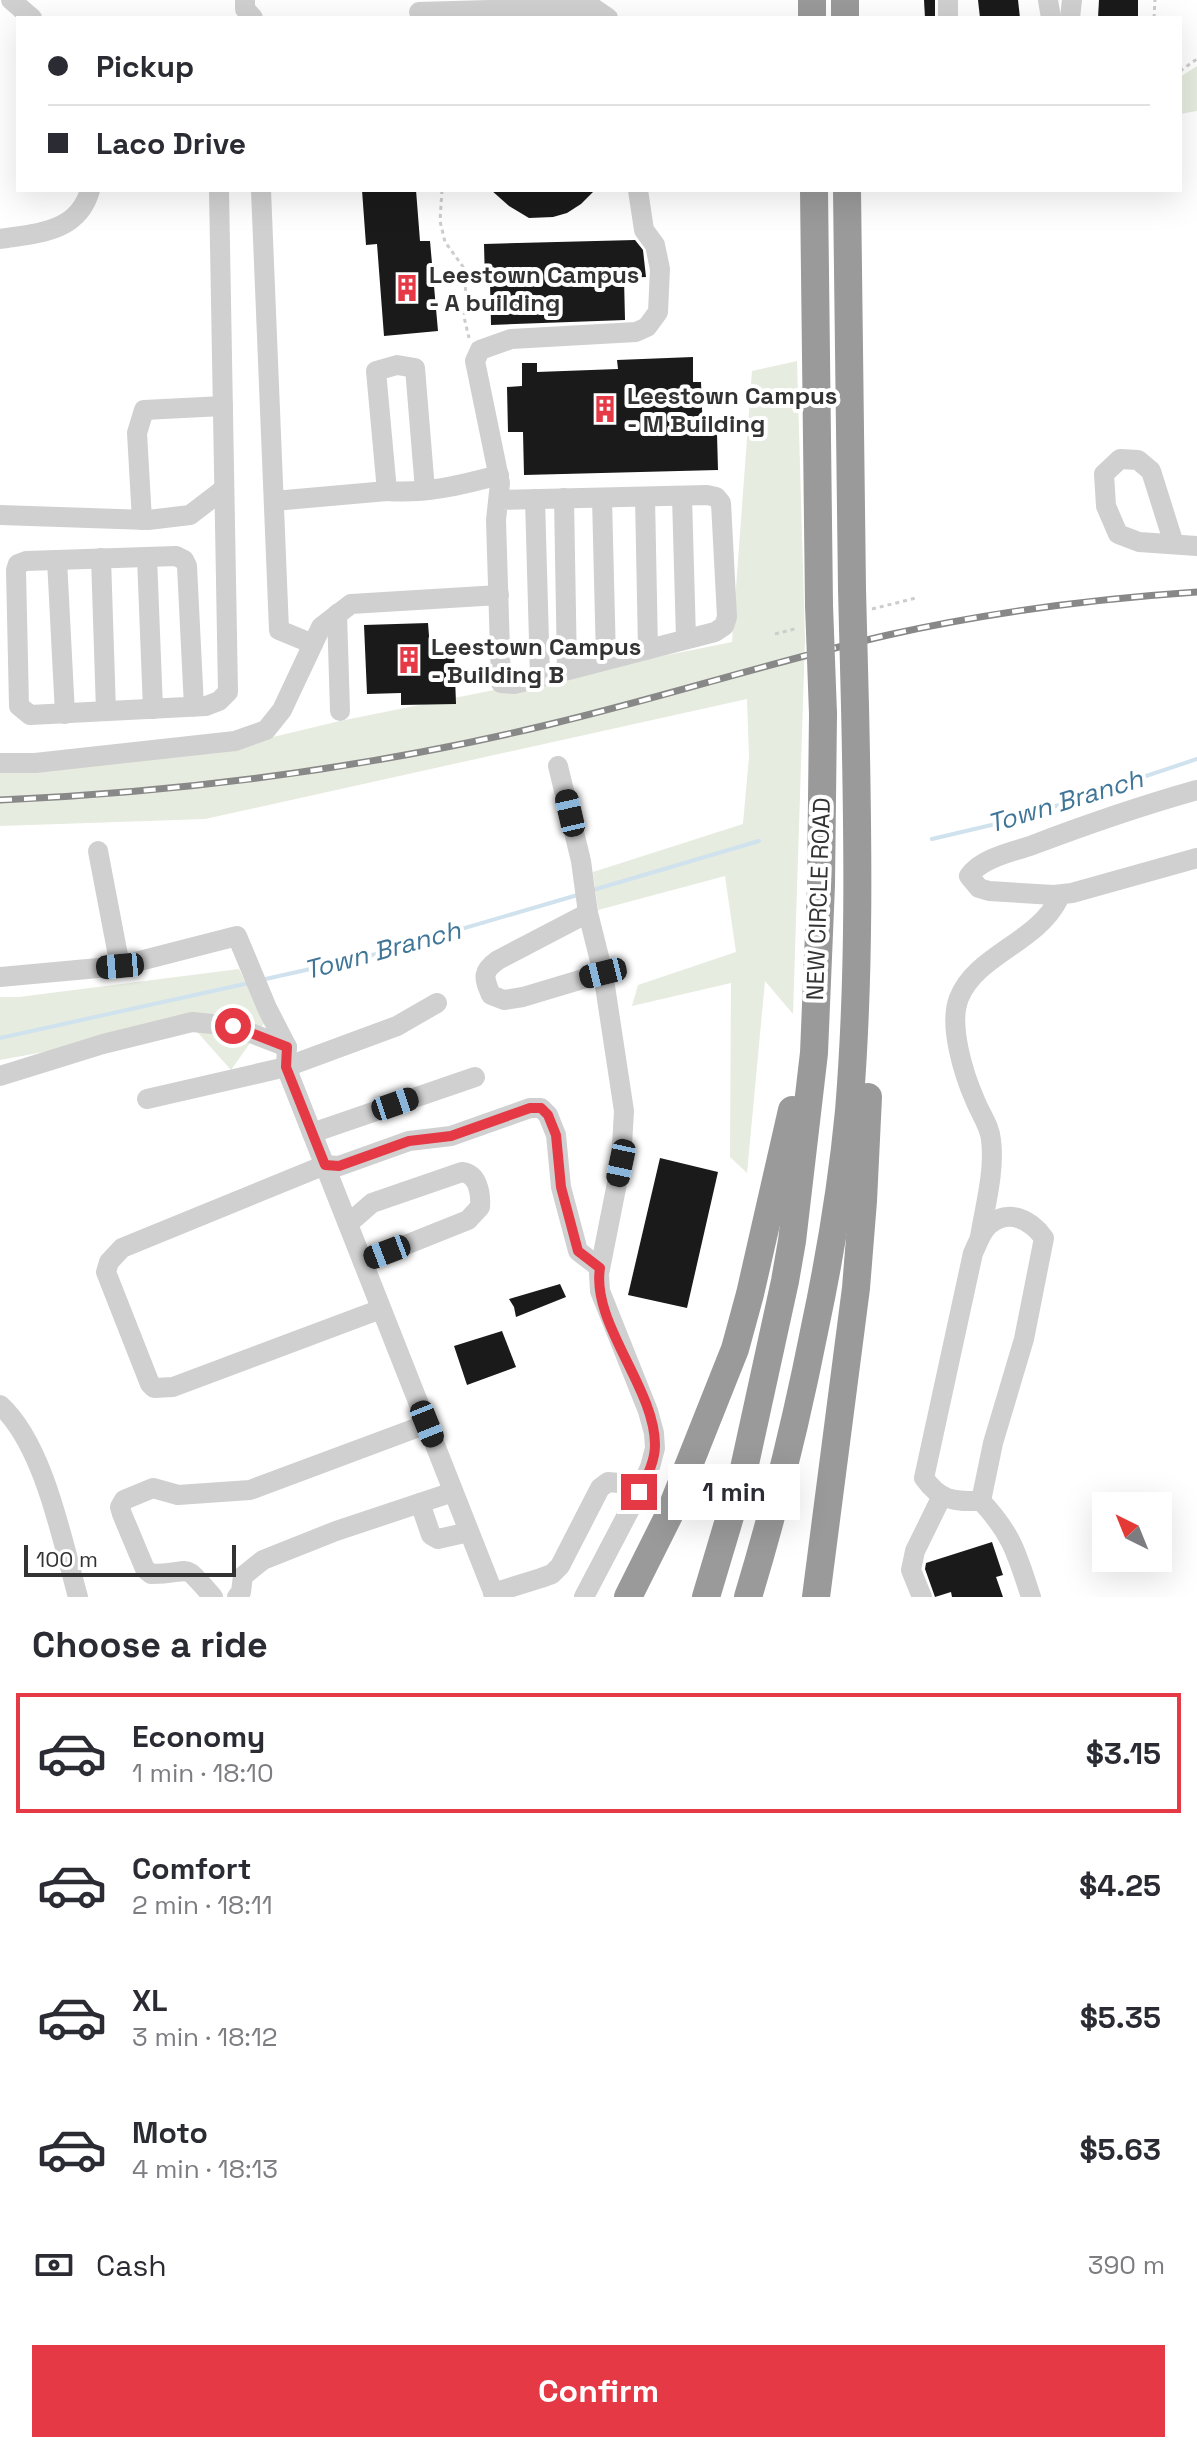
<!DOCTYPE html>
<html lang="en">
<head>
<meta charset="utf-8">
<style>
  body { margin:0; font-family:"Space Grotesk",sans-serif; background:#f2f2f3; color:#2b2b33; height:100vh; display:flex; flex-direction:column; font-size:30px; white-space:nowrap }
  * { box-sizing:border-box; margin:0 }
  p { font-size:26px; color:#7c7c81 }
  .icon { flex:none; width:44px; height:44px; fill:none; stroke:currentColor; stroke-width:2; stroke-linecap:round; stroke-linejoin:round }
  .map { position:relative; height:1597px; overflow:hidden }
  .side { display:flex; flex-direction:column; background:#fff; flex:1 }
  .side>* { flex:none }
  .hud { position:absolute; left:16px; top:16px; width:1166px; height:176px; border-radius:0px; box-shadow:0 8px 32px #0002; display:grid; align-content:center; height:176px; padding:0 32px; background:#fff }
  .needle { width:52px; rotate:317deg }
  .fabs { position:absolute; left:1092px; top:1492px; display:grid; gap:16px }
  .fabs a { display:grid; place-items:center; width:80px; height:80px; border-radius:0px; background:#fff; box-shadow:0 8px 32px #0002; font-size:40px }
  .scale { position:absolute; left:24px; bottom:20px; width:212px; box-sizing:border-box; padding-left:8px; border:4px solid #333; border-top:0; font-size:22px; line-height:28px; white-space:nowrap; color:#333; -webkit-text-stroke:6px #fff; paint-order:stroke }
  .end { position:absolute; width:36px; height:36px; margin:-18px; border:10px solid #e63946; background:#fff; box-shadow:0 0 0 4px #fff }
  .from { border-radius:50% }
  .bubble { position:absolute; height:56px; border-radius:0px; background:#fff; box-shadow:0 8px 32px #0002; font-size:26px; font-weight:800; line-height:56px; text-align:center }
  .car { position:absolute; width:24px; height:48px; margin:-24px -12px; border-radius:10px; box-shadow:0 0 6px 2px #0007; background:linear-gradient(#222 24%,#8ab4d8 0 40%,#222 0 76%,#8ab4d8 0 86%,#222 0) }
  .hud b { display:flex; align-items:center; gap:28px; height:76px; font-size:30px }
  .hud b+b { border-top:2px solid #e1e1e2 }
  .hud i { width:20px; height:20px; background:#2b2b33 }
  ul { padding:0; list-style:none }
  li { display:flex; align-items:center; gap:24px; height:120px; margin:0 16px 12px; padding:0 16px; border:4px solid transparent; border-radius:0px }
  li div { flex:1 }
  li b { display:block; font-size:30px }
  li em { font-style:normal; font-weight:800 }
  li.current { border-color:#e63946 }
  li>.icon { width:72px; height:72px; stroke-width:1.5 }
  h2 { padding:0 32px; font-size:36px; line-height:96px }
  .pay { display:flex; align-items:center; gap:20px; height:88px; padding:0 32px; font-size:30px }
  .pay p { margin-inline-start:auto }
  .cta { display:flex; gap:16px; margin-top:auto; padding:16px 32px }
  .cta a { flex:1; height:92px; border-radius:0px; background:#e63946; color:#fff; font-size:32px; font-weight:800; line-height:92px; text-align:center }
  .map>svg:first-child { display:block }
  .green { fill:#e6ecdf }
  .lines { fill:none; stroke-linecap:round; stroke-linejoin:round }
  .stream { stroke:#cfe2ee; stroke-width:4 }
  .building { fill:#1a1a1a }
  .path { stroke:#cdcdcd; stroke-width:3; stroke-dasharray:4 4; stroke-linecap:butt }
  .minor { stroke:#d0d0d0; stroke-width:20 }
  .highway { stroke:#9a9a9a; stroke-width:28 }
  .rail-casing { stroke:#888; stroke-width:7 }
  .rail { stroke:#fff; stroke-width:4; stroke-dasharray:12; stroke-linecap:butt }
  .highway-bridge { stroke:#9a9a9a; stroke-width:28 }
  .route { stroke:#e63946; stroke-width:10 }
  .labels { text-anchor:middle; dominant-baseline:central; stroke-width:8; stroke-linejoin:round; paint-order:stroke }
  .poi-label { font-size:24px; font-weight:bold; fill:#333; stroke:#fff; text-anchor:start }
  .street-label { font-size:24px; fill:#333; stroke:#fff }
  .water-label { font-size:26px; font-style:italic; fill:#3f7597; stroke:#fff }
</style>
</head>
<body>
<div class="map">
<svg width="1197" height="1597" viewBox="0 0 1197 1597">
  <rect width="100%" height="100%" fill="#fff"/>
  <g class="green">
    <path d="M1197,66v45l-17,3v-37z"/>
    <path d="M797,361l8,278 -12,375 -28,-33 -18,192 -17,-16 1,-174 -99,23 6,-21 98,-33 -11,-76 -127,34 -5,-38 150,-48 6,-67 -2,-58 -542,120 -205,7v-63l235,-17 105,-25 392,-79 20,-271z"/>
    <path d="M239,969l26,53 -34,48 -40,-45 -191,35v-63h19z"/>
  </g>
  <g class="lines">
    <g class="stream">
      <path d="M932,839l85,-20 180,-60"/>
      <path d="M593,890l166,-49"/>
      <path d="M261,980l108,-24 212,-62"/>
      <path d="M0,1038l249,-55"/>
    </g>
  </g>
  <g class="building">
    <path d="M924,0h11v18h-10z"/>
    <path d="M978,0h40l2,18h-40z"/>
    <path d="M1099,0h39v18h-40z"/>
    <path d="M362,190h54l4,51h10l8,90 -54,5 -7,-92 -11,1z"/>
    <path d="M491,190h104l-14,14 -14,9 -14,4 -24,1 -20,-12z"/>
    <path d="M635,240l8,10 3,27 -22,1 1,42 -134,5 -1,-43h-5l-1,-38z"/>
    <path d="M693,357v25h8l2,52h14l1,36 -194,5 -1,-43h-15l-1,-45 15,-1v-23h15v9l81,-3 -1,-9z"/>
    <path d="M428,623l2,26h24l2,55 -55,1v-12l-34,1 -3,-69z"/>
    <path d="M660,1158l58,14 -31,136 -59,-13z"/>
    <path d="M560,1284l6,13 -50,20 -2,-10 -5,-8z"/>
    <path d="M502,1331l14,36 -49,18 -13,-39z"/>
    <path d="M992,1542l11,33 -7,2 7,20h-51l-1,-5 -16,5 -10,-28 1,-6z"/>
  </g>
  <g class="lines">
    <g class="path">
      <path d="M1154,18l1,-18"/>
      <path d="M1180,71l17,-12"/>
      <path d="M442,190l-2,31 5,21 19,26 2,11 -2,38 5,21"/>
      <path d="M872,609l44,-11"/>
      <path d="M775,634l23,-6"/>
    </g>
    <g class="minor">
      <path d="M11,0l21,18"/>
      <path d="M245,0v9l8,9"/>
      <path d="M948,0v18"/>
      <path d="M1048,0l3,18"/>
      <path d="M419,12l173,-5 16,11"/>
      <path d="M1070,18l2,-18"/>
      <path d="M261,190l18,440 34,14"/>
      <path d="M0,239c37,-6 78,-6 90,-49"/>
      <path d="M425,490l-10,-122 -18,-3 -21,6 11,120c38,3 75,-6 112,-16"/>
      <path d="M682,496l4,143"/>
      <path d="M645,497l3,152"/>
      <path d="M564,498l3,172"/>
      <path d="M602,498l4,162"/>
      <path d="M535,499l5,178"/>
      <path d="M499,500l208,-5 9,2 5,6 6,114 -3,9 -9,6 -201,52 -13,-1 -5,-163 4,-37 -25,-122 5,-11 31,-11 125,-7 11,-5 11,-15 2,-43 -5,-24 -11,-15 -6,-40"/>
      <path d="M274,501l113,-10"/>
      <path d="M0,515l148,5 42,-5 34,-26"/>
      <path d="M142,520l-5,-87 7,-23 79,-4"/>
      <path d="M1174,544l-23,-73 -13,-11 -18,-1 -16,15 2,32 12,28 21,8 58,4"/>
      <path d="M147,557l6,152"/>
      <path d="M101,558l5,153"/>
      <path d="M57,560l8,154"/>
      <path d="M337,614l3,97"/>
      <path d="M194,707l-7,-141 -3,-6 -8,-4 -150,5 -8,3 -2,6 3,136 11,9 176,-9 13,-5 9,-9 -9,-502"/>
      <path d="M0,763h35l200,-22 31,-11 16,-20 39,-83 30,-23 148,-9"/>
      <path d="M558,766l23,95 7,52"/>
      <path d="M98,851l22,115"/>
      <path d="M1054,895l18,-2 125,-35"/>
      <path d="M0,977l120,-11 117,-30 30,72 20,39 -1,20 209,530"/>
      <path d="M0,1076l103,-32 89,-22 41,4 54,21"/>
      <path d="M147,1099l139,-32 111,-41 40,-23"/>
      <path d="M312,1133l163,-56"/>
      <path d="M348,1224l24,-21 90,-31c16,2 19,21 18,35l-12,13 -105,42"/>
      <path d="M980,1237c5,-31 15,-66 11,-97 -1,-14 -11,-27 -16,-40 -11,-25 -27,-75 -16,-102 17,-43 77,-55 99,-98l-4,-5 -65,-4 -10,-3 -10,-12c11,-17 42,-24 61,-30 55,-21 110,-40 167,-56"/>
      <path d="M381,1309l-208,78 -19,1 -4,-4 -44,-112 3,-10 13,-14 203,-83 14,1 70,-25 42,-5 79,-28h11l7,7 8,20 5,52 17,64 22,17"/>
      <path d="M0,1405c44,40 62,135 78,192"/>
      <path d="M453,1492l-33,11 11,32 7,4 31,-7"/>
      <path d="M981,1501l12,-58 31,-104 20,-101c-13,-18 -35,-30 -55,-13 -8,7 -11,18 -16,28l-49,225c17,24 30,23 57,23 32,34 36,54 50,96"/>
      <path d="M493,1593l48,-15 11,-4 8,-8 40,-78 8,-6 11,1 20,9"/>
      <path d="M213,1597c-33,-38 -18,-23 -62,-23l-6,-5 -23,-55 -2,-7 4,-7 29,-12 25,7 72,-5 177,-66"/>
      <path d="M237,1597l4,-5 2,-16 20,-16 73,-29 84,-28"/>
      <path d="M584,1597l55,-105 11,-25 5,-19 -1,-15 -6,-22 -48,-120 -1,-17 22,-111 3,-52 -21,-138 -15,-60 -90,47c-17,12 -14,18 -7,35l13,5 19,-3 80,-24"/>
      <path d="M922,1597l-11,-27 4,-19 27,-55"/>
    </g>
    <g class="highway">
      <path d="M812,0v18"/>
      <path d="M845,0v18"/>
      <path d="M814,190l5,415"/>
      <path d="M847,190l5,399"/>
      <path d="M628,1597l41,-82 66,-166 15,-55 42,-184"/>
      <path d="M706,1597l37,-124 42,-192 7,-40 22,-188 7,-168 2,-171"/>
      <path d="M748,1597c27,-89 49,-179 67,-270 15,-71 27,-143 34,-216 11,-135 9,-270 6,-405"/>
      <path d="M816,1597l40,-309 7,-87 5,-104"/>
    </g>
    <g class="rail-casing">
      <path id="rail" d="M0,800c186,-8 369,-32 551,-76 113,-27 224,-63 337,-89 102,-23 205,-36 309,-43"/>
    </g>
    <use href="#rail" class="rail"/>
    <g class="highway-bridge">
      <path d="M852,589l3,117"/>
      <path d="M819,605l4,109"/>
    </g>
  </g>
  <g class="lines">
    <path class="route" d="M233,1026l54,21 -1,20 39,98 14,1 70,-25 42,-5 79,-28h11l7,7 8,20 5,52 17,64 22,17c-9,55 55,120 55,177 0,17 -9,33 -16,47"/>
  </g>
  <defs>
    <g id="building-bare" transform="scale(2.16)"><path d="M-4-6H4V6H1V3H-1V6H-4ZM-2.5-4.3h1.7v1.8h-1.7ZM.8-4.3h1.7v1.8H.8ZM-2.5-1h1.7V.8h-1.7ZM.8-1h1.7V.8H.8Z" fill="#e63946" stroke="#fff" stroke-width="2.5" paint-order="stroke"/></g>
  </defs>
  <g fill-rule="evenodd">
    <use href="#building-bare" x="407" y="288"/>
    <use href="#building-bare" x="605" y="409"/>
    <use href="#building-bare" x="409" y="660"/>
  </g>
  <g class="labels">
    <g class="poi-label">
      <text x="429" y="274">Leestown Campus<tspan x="429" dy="28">- A building</tspan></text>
      <text x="627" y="395">Leestown Campus<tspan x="627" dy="28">- M Building</tspan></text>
      <text x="431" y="646">Leestown Campus<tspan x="431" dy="28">- Building B</tspan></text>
    </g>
    <g class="street-label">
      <text transform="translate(818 899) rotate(-88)">NEW CIRCLE ROAD</text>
    </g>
    <g class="water-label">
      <text transform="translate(1065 801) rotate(-17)">Town Branch</text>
      <text transform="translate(382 950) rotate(-15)">Town Branch</text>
    </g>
  </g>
</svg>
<div class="fabs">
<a><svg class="needle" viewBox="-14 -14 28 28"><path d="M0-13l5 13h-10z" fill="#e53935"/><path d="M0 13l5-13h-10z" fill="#7c7c81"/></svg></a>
</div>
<div class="scale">100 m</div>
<i class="end from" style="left:233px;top:1026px"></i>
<i class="end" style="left:639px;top:1492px"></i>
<div class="bubble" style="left:668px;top:1464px;width:132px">1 min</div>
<i class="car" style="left:570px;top:813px;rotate:347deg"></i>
<i class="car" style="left:120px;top:966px;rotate:265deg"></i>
<i class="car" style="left:603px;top:973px;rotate:256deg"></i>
<i class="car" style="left:395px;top:1104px;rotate:71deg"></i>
<i class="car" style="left:621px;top:1163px;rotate:192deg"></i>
<i class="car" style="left:387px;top:1252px;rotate:249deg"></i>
<i class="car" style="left:427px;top:1424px;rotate:158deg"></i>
<div class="hud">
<b><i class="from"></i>Pickup</b>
<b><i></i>Laco Drive</b>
</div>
</div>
<section class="side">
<h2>Choose a ride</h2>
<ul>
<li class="current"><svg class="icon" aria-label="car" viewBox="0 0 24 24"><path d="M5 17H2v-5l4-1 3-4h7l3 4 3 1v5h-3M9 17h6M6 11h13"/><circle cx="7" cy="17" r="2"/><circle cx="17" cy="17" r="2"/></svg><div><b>Economy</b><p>1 min · 18:10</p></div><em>$3.15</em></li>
<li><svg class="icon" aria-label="car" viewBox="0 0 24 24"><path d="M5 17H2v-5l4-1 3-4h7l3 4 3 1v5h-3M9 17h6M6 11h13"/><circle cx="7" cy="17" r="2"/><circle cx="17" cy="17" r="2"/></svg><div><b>Comfort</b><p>2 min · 18:11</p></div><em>$4.25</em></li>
<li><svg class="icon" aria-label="car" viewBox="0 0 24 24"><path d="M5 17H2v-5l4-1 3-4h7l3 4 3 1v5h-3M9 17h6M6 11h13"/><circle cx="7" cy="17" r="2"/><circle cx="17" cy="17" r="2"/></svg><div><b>XL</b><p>3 min · 18:12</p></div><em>$5.35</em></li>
<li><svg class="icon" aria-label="car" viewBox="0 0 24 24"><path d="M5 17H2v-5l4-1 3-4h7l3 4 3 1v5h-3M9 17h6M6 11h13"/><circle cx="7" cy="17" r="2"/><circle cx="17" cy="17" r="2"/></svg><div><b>Moto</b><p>4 min · 18:13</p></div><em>$5.63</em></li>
</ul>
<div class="pay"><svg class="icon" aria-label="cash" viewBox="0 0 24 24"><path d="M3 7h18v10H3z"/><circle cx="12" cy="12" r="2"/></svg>Cash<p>390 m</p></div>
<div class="cta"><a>Confirm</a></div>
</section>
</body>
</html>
